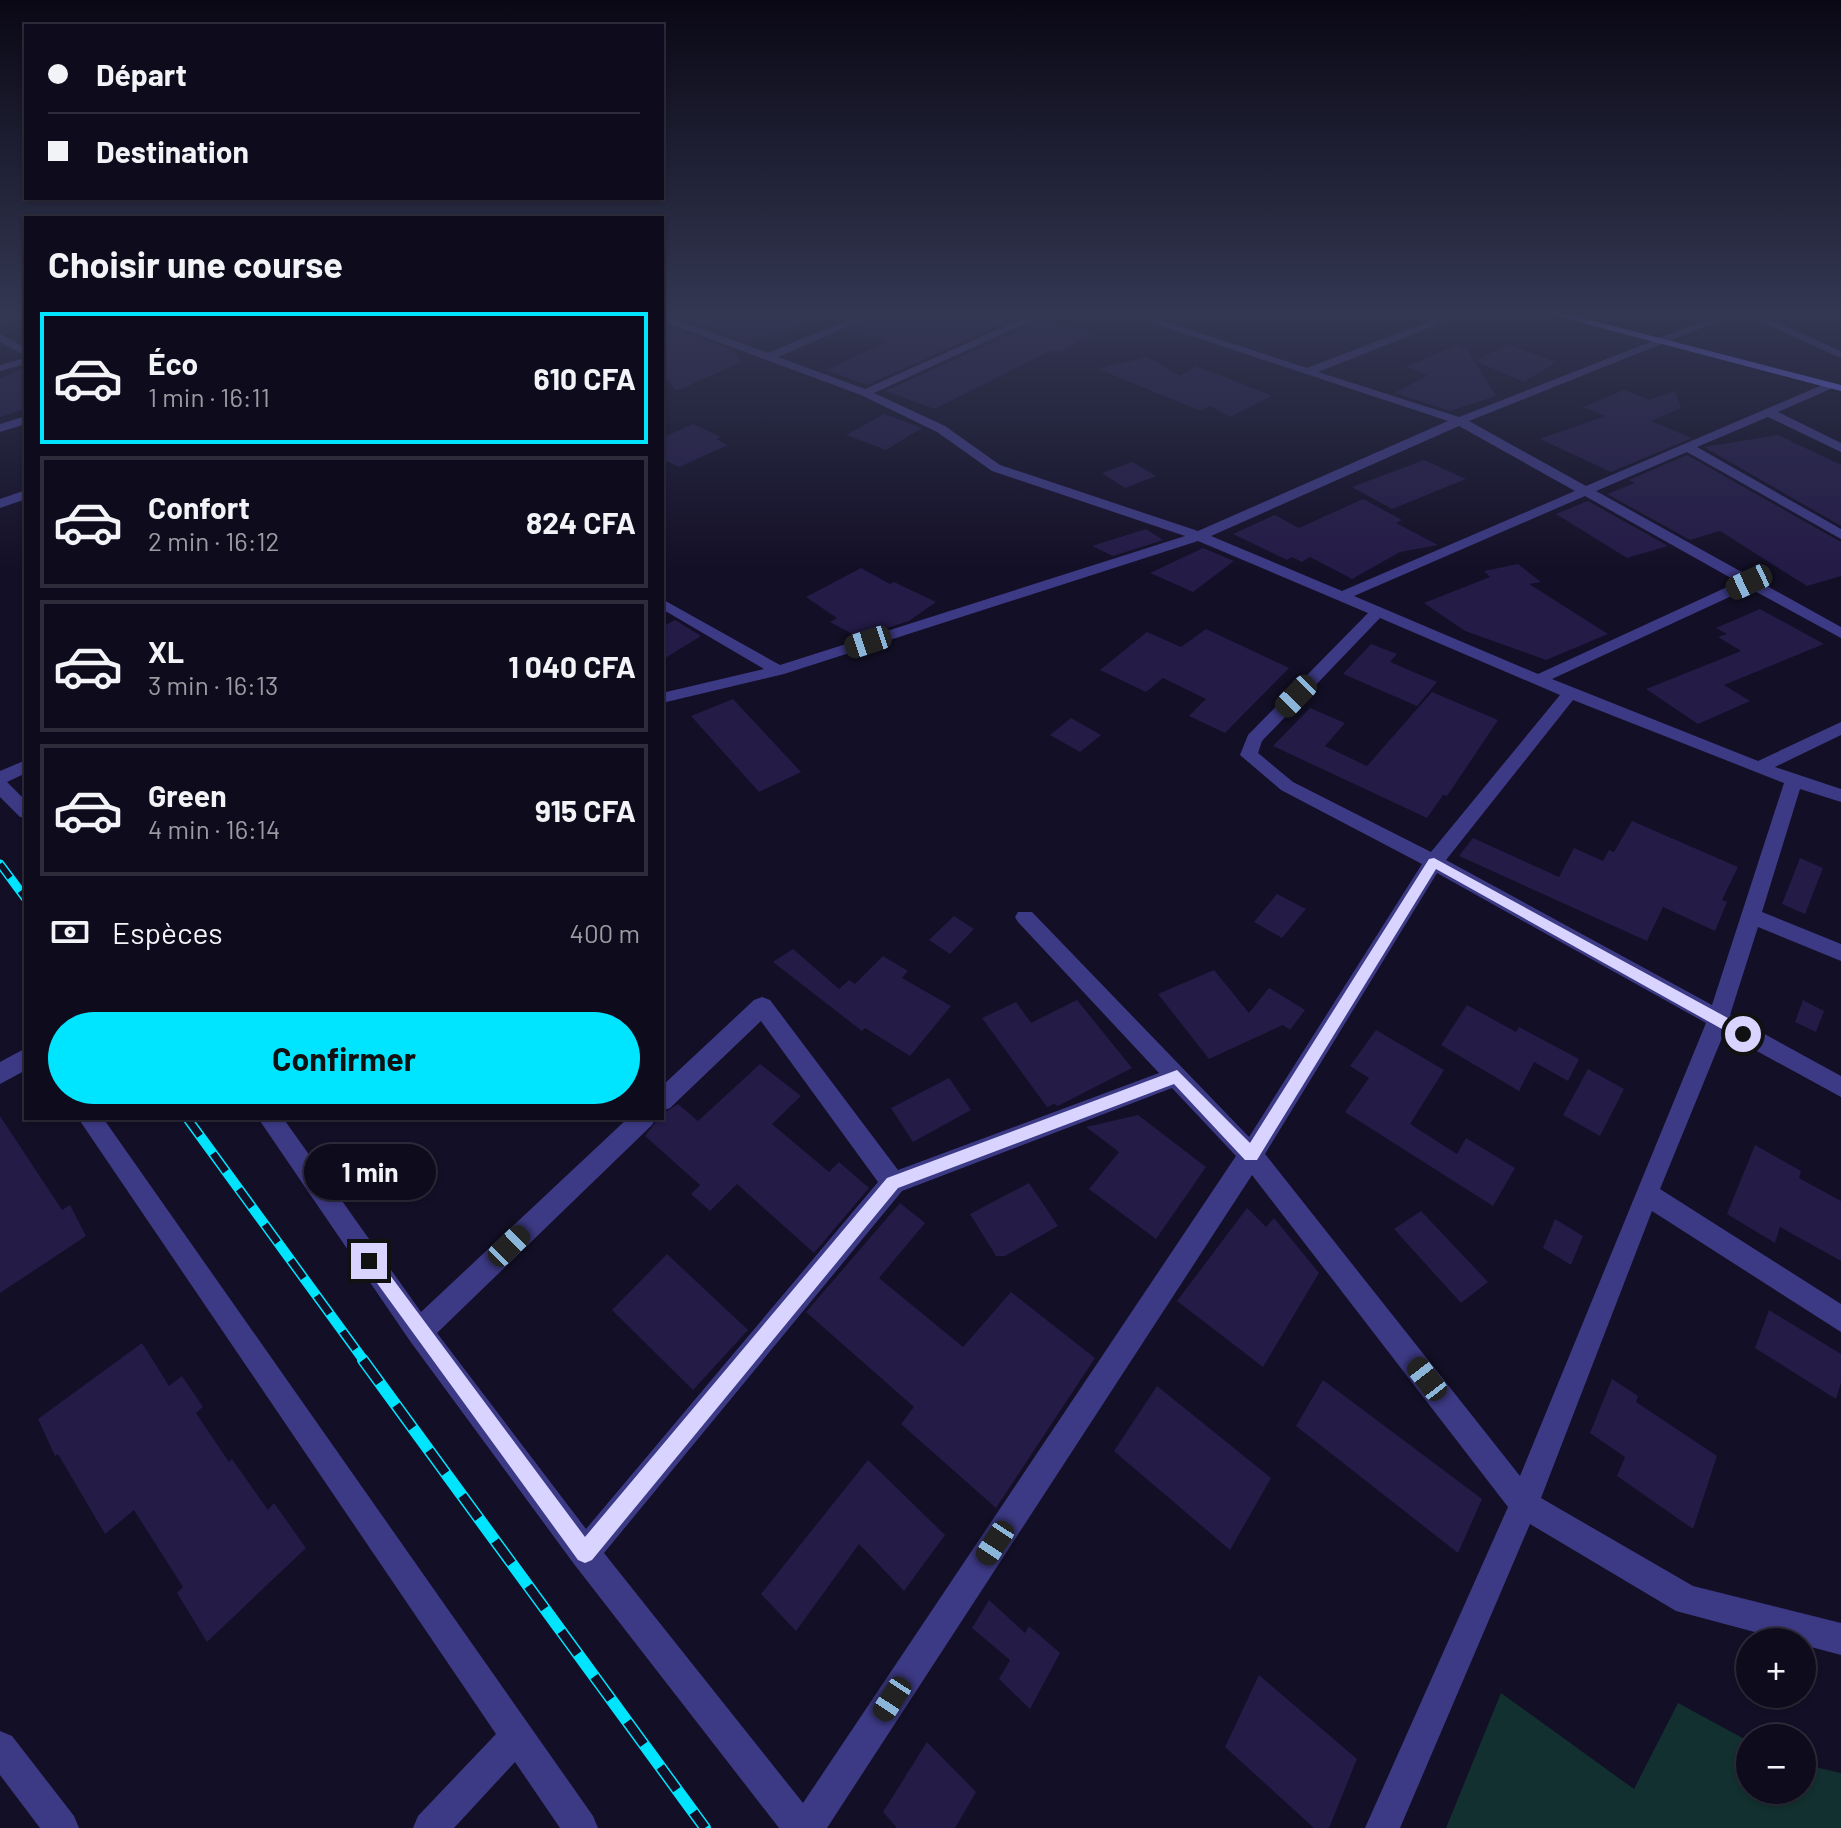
<!DOCTYPE html>
<html lang="fr">
<head>
<meta charset="utf-8">
<style>
  body { margin:0; font-family:Barlow,sans-serif; background:#1c1929; color:#f1f3f6; height:100vh; display:flex; flex-direction:column; font-size:30px; white-space:nowrap }
  * { box-sizing:border-box; margin:0 }
  p { font-size:26px; color:#9b9ba3 }
  .icon { flex:none; width:44px; height:44px; fill:none; stroke:currentColor; stroke-width:2; stroke-linecap:round; stroke-linejoin:round }
  .map { position:relative; flex:1; overflow:hidden }
  .panel { position:absolute; left:24px; top:216px; width:640px; height:904px; display:flex; flex-direction:column; background:#0e0b1c; border-radius:0px; box-shadow:0 2px 6px #0004,0 0 0 2px #2e2b3b }
  .panel>* { flex:none }
  .banner { position:absolute; left:24px; top:24px; width:640px; height:176px; border-radius:0px; box-shadow:0 2px 6px #0004,0 0 0 2px #2e2b3b; display:grid; align-content:center; height:176px; padding:0 24px; background:#0e0b1c }
  .controls { position:absolute; left:1736px; top:1628px; display:grid; gap:16px }
  .controls a { display:grid; place-items:center; width:80px; height:80px; border-radius:50%; background:#0e0b1c; box-shadow:0 2px 6px #0004,0 0 0 2px #2e2b3b; font-size:40px }
  .end { position:absolute; width:36px; height:36px; margin:-18px; border:10px solid #d9d4ff; background:#111; box-shadow:0 0 0 4px #111 }
  .from { border-radius:50% }
  .bubble { position:absolute; height:56px; border-radius:28px; background:#0e0b1c; box-shadow:0 2px 6px #0004,0 0 0 2px #2e2b3b; font-size:26px; font-weight:700; line-height:56px; text-align:center }
  .car { position:absolute; width:24px; height:48px; margin:-24px -12px; border-radius:10px; box-shadow:0 0 6px 2px #0007; background:linear-gradient(#222 24%,#8ab4d8 0 40%,#222 0 76%,#8ab4d8 0 86%,#222 0) }
  .banner b { display:flex; align-items:center; gap:28px; height:76px; font-size:30px }
  .banner b+b { border-top:2px solid #2e2b3b }
  .banner i { width:20px; height:20px; background:#f1f3f6 }
  ul { padding:0; list-style:none }
  li { display:flex; align-items:center; gap:24px; height:132px; margin:0 16px 12px; padding:0 8px; border:4px solid #2e2b3b; border-radius:0px }
  li div { flex:1 }
  li b { display:block; font-size:30px }
  li em { font-style:normal; font-weight:700 }
  li.selected { border-color:#00e5ff }
  li>.icon { width:72px; height:72px; stroke-width:1.5 }
  h2 { padding:0 24px; font-size:36px; line-height:96px }
  .pay { display:flex; align-items:center; gap:20px; height:88px; padding:0 24px; font-size:30px }
  .pay p { margin-inline-start:auto }
  .action { display:flex; gap:16px; margin-top:auto; padding:16px 24px }
  .action a { flex:1; height:92px; border-radius:48px; background:#00e5ff; color:#111; font-size:32px; font-weight:700; line-height:92px; text-align:center }
  .map>svg:first-child { display:block }
  .green { fill:#12302f }
  .building { fill:#241b47 }
  .lines { fill:none; stroke-linecap:round; stroke-linejoin:round }
  .street { fill:#3d3a85; fill-rule:evenodd }
  .secondary { fill:#6f6bff; fill-rule:evenodd }
  .rail-far2-casing { stroke:#00e5ff; stroke-width:9 }
  .rail-far1-casing { stroke:#00e5ff; stroke-width:10 }
  .rail-casing { stroke:#00e5ff; stroke-width:12 }
  .rail-far2 { stroke:#130f26; stroke-width:6; stroke-dasharray:17; stroke-linecap:butt }
  .rail-far1 { stroke:#130f26; stroke-width:7; stroke-dasharray:22; stroke-linecap:butt }
  .rail { stroke:#130f26; stroke-width:9; stroke-dasharray:28; stroke-linecap:butt }
  .route { fill:#d9d4ff }
</style>
</head>
<body>
<div class="map">
<svg width="1841" height="1828" viewBox="0 0 1841 1828">
  <rect width="100%" height="100%" fill="#130f26"/>
  <path class="green" d="M1501,1693l133,96 44,-86 72,39v48h52v-26l39,9v55h-395z"/>
  <g class="building">
    <path d="M672,314h141l1,8 -70,19z"/>
    <path d="M880,314h107l20,8 -140,63 -41,-15 59,-27 -36,-14z"/>
    <path d="M1045,319l46,15 -32,18 -5,-3 -120,60 -49,-18z"/>
    <path d="M662,324l70,26 10,12 -66,29 -14,-19z"/>
    <path d="M1456,345l10,4 30,47 -46,15 -55,-18 33,-18 -21,-8z"/>
    <path d="M1508,345l48,17 -32,20 -49,-21z"/>
    <path d="M1147,357l33,19 16,-10 76,30 -42,21 -20,-11 -9,5 -103,-42z"/>
    <path d="M26,367v42l-26,8v-38z"/>
    <path d="M1624,390l26,10 25,-9 6,17 -30,13 41,17 -81,34 -71,-33 65,-23 -22,-9z"/>
    <path d="M884,414l38,14 -36,22 -40,-15z"/>
    <path d="M693,424l28,13 -5,2 12,6 -49,22 -17,-8v-21z"/>
    <path d="M1778,435l63,30v61l-137,-79z"/>
    <path d="M1687,455l154,87v34l-34,10 -87,-55 -30,9 -83,-46 28,-11 -6,-3z"/>
    <path d="M1424,460l42,19 -74,30 -40,-22z"/>
    <path d="M1132,462l24,14 -31,12 -23,-15z"/>
    <path d="M1363,499l39,21 -6,3 42,22 -38,7 -48,27 -42,-22 -8,5 -10,-5 -5,3 -54,-26 42,-19 24,13z"/>
    <path d="M1588,501l80,45 -41,12 -71,-44z"/>
    <path d="M1146,529l17,11 -50,16 -21,-10z"/>
    <path d="M1203,548l31,13 -41,31 -43,-19z"/>
    <path d="M1518,564l23,18 -12,2 79,50 -62,26 -81,-29 -41,-28 66,-26 -6,-6z"/>
    <path d="M861,568l29,16 4,-2 42,20 -27,19 -51,16 -28,-15 7,-4 -31,-21z"/>
    <path d="M1760,609l64,35 -100,41 26,16 -52,23 -52,-35 95,-38 -23,-14 9,-3 -11,-6z"/>
    <path d="M675,620l26,16 -39,24v-33z"/>
    <path d="M1206,629l83,39 -64,65 -36,-17 17,-17 -43,-21 -17,14 -46,-22 47,-38 34,15z"/>
    <path d="M1371,644l26,10 -7,8 47,20 -20,24 -74,-32z"/>
    <path d="M1432,692l66,28 -51,76 -4,-1 -16,23 -154,-72 37,-38 35,15 -20,23 42,20z"/>
    <path d="M733,699l68,73 -42,20 -68,-76z"/>
    <path d="M1071,718l30,17 -21,17 -30,-17z"/>
    <path d="M1632,821l106,46 -16,33 5,2 -12,29 -52,-24 -16,34 -188,-85 14,-18 86,39 15,-29 29,13 6,-11 5,2z"/>
    <path d="M1800,858l23,10 -18,46 -23,-10z"/>
    <path d="M1277,894l29,15 -24,29 -28,-16z"/>
    <path d="M954,916l20,13 -24,25 -21,-14z"/>
    <path d="M793,949l46,40 10,-9 6,4 28,-28 25,15 -6,7 49,28 -41,50 -45,-28 -3,3 -89,-69z"/>
    <path d="M1214,970l35,43 20,-25 36,22 -15,20 -7,-5 -74,34 -51,-65z"/>
    <path d="M1077,1000l55,68 -74,38 -4,-2 -7,3 -65,-89 34,-16 15,21z"/>
    <path d="M1803,1000l21,11 -8,21 -21,-10z"/>
    <path d="M1467,1005l49,27 3,-5 60,32 -11,22 -34,-19 -15,29 -78,-46z"/>
    <path d="M1376,1030l68,40 -34,54 47,30 9,-16 49,30 -22,38 -148,-94 24,-34 -19,-12z"/>
    <path d="M760,1064l41,32 -29,28 57,48 10,-10 30,26 -55,65 -77,-69 -27,27 -19,-17 9,-9 -55,-49 17,-22 16,-10 20,17z"/>
    <path d="M1588,1069l36,20 -24,47 -37,-21z"/>
    <path d="M949,1078l22,32 -58,32 -22,-34z"/>
    <path d="M1138,1115l68,52 -50,72 -67,-50 30,-37 -33,-25z"/>
    <path d="M0,1116l62,94 8,-5 16,31 -86,57z"/>
    <path d="M1755,1145l46,26 -2,7 42,23v60l-61,-34 -5,16 -48,-29z"/>
    <path d="M1029,1183l29,43 -53,30h-9l-26,-42z"/>
    <path d="M900,1203l25,20 -46,55 84,69 48,-55 84,66 -99,150 -95,-84 13,-17 -108,-95z"/>
    <path d="M1247,1208l19,19 8,-9 45,55 -56,94 -86,-66z"/>
    <path d="M1421,1211l67,71 -27,21 -67,-74z"/>
    <path d="M1555,1219l28,17 -12,29 -28,-17z"/>
    <path d="M667,1254l81,76 -55,60 -81,-80z"/>
    <path d="M1769,1310l72,44v29l-5,16 -81,-51z"/>
    <path d="M142,1343l27,43 13,-10 21,31 -7,6 33,49 3,-3 36,51 6,-7 32,45 -99,94 -30,-49 6,-6 -49,-77 -29,24 -47,-80 -3,2 -17,-37z"/>
    <path d="M1612,1379l26,17 -2,6 81,54 -24,73 -76,-53 8,-19 -35,-24z"/>
    <path d="M1323,1380l159,119 -24,54 -162,-127z"/>
    <path d="M1157,1386l114,92 -41,72 -116,-99z"/>
    <path d="M868,1460l77,75 -41,56 -45,-47 -63,87 -35,-37z"/>
    <path d="M989,1600l36,33 4,-7 31,27 -30,56 -31,-30 11,-19 -38,-32z"/>
    <path d="M1259,1675l98,84 -28,69h-15l-89,-81z"/>
    <path d="M927,1742l49,50 -21,36h-58l-14,-16z"/>
  </g>
  <g class="lines">
    <g class="street">
      <path d="M11,314h15v2l-26,8v-6z"/>
      <path d="M662,314l106,39 94,-39h15l-99,43 87,32 167,-75h14l-172,79 71,33 55,39 198,66 250,-110 -323,-107h17l165,54 142,-54h15l-146,58 141,45 262,-103h15l-267,107 117,65 241,-103h8v4l-57,25 63,31v9l-73,-35 -71,30 144,82v10l-154,-87 -91,39 245,136v11l-92,-50 -197,91 206,82 83,-39v13l-66,32 66,22v13l-41,-13 -38,123 79,32v17l-83,-34 -28,88 111,61v21l-117,-64 -64,156 181,115v28l-189,-121 -111,287 152,88 148,37v32l-165,-44 -146,-87 -130,304h-35l143,-321 -256,-332 -425,653h-48l-205,-264 -164,-223 -152,-223h25l138,194 207,-194h28l-4,7 -215,208 149,196 292,-347 -117,-161 -91,87 -8,3v-25l92,-86 8,-3 8,3 128,170 261,-97 -141,-151 -3,-5 3,-5h14l217,225 173,-273 -141,-74 -41,-35 8,-20 120,-122 -170,-72 -414,133 -122,29v-10l102,-24 -102,-60v-10l118,66 405,-129 -193,-65 -55,-39 -76,-37 -199,-74zM1459,426l116,65 -233,100 -131,-55zM1585,496l153,86 -200,92 -184,-78zM1380,618l180,77 -129,157 -138,-70 -35,-29 4,-12zM1573,700l211,83 -72,222 -266,-145zM1437,873l269,150 -186,453 -255,-322zM1172,1088l64,68 -433,647 -199,-250 298,-362z"/>
      <path d="M1744,314h14l83,37v7z"/>
      <path d="M0,334l26,14v8l-26,-14z"/>
      <path d="M26,358v6l-26,7v-6z"/>
      <path d="M26,416v8l-26,8v-8z"/>
      <path d="M26,490v9l-26,9v-9z"/>
      <path d="M26,760v13l-19,9 19,19v17l-6,-1 -20,-20v-26z"/>
      <path d="M26,1048v22l-26,14v-22z"/>
      <path d="M78,1118h25l490,698 5,12h-38l-45,-66 -61,66h-41l5,-12 78,-82z"/>
      <path d="M0,1731l12,5 62,80 5,12h-39l-40,-53z"/>
    </g>
    <path class="secondary" d="M1548,314h19l274,71v6z"/>
    <g class="rail-far2-casing">
      <path id="rail-far2" d="M0,864l26,35"/>
    </g>
    <g class="rail-far1-casing">
      <path id="rail-far1" d="M187,1118l178,244"/>
    </g>
    <g class="rail-casing">
      <path id="rail" d="M363,1360l342,468"/>
    </g>
    <use href="#rail-far2" class="rail-far2"/>
    <use href="#rail-far1" class="rail-far1"/>
    <use href="#rail" class="rail"/>
  </g>
  <linearGradient id="sky" x2="0" y2="1"><stop stop-color="#0a0815"/><stop offset="0.55" stop-color="#333752"/><stop offset="1" stop-color="#333752" stop-opacity="0"/></linearGradient>
  <rect width="1841" height="570" fill="url(#sky)"/>
  <path class="route" d="M1434,858l314,171v9h-10l-302,-169 -179,291h-12l-71,-76 -276,104 -306,372 -7,3 -7,-3 -217,-299 2,-6h12l210,282 302,-359 290,-108 73,73 179,-284z"/>
</svg>
<div class="controls">
<a>+</a>
<a>−</a>
</div>
<i class="end from" style="left:1743px;top:1034px"></i>
<i class="end" style="left:369px;top:1261px"></i>
<div class="bubble" style="left:304px;top:1144px;width:132px">1 min</div>
<i class="car" style="left:1749px;top:582px;rotate:245deg"></i>
<i class="car" style="left:868px;top:642px;rotate:252deg"></i>
<i class="car" style="left:1296px;top:696px;rotate:224deg"></i>
<i class="car" style="left:509px;top:1246px;rotate:46deg"></i>
<i class="car" style="left:1427px;top:1379px;rotate:322deg"></i>
<i class="car" style="left:995px;top:1543px;rotate:213deg"></i>
<i class="car" style="left:892px;top:1699px;rotate:213deg"></i>
<div class="banner">
<b><i class="from"></i>Départ</b>
<b><i></i>Destination</b>
</div>
<section class="panel">
<h2>Choisir une course</h2>
<ul>
<li class="selected"><svg class="icon" aria-label="car" viewBox="0 0 24 24"><path d="M5 17H2v-5l4-1 3-4h7l3 4 3 1v5h-3M9 17h6M6 11h13"/><circle cx="7" cy="17" r="2"/><circle cx="17" cy="17" r="2"/></svg><div><b>Éco</b><p>1 min · 16:11</p></div><em>610 CFA</em></li>
<li><svg class="icon" aria-label="car" viewBox="0 0 24 24"><path d="M5 17H2v-5l4-1 3-4h7l3 4 3 1v5h-3M9 17h6M6 11h13"/><circle cx="7" cy="17" r="2"/><circle cx="17" cy="17" r="2"/></svg><div><b>Confort</b><p>2 min · 16:12</p></div><em>824 CFA</em></li>
<li><svg class="icon" aria-label="car" viewBox="0 0 24 24"><path d="M5 17H2v-5l4-1 3-4h7l3 4 3 1v5h-3M9 17h6M6 11h13"/><circle cx="7" cy="17" r="2"/><circle cx="17" cy="17" r="2"/></svg><div><b>XL</b><p>3 min · 16:13</p></div><em>1 040 CFA</em></li>
<li><svg class="icon" aria-label="car" viewBox="0 0 24 24"><path d="M5 17H2v-5l4-1 3-4h7l3 4 3 1v5h-3M9 17h6M6 11h13"/><circle cx="7" cy="17" r="2"/><circle cx="17" cy="17" r="2"/></svg><div><b>Green</b><p>4 min · 16:14</p></div><em>915 CFA</em></li>
</ul>
<div class="pay"><svg class="icon" aria-label="cash" viewBox="0 0 24 24"><path d="M3 7h18v10H3z"/><circle cx="12" cy="12" r="2"/></svg>Espèces<p>400 m</p></div>
<div class="action"><a>Confirmer</a></div>
</section>
</div>
</body>
</html>
